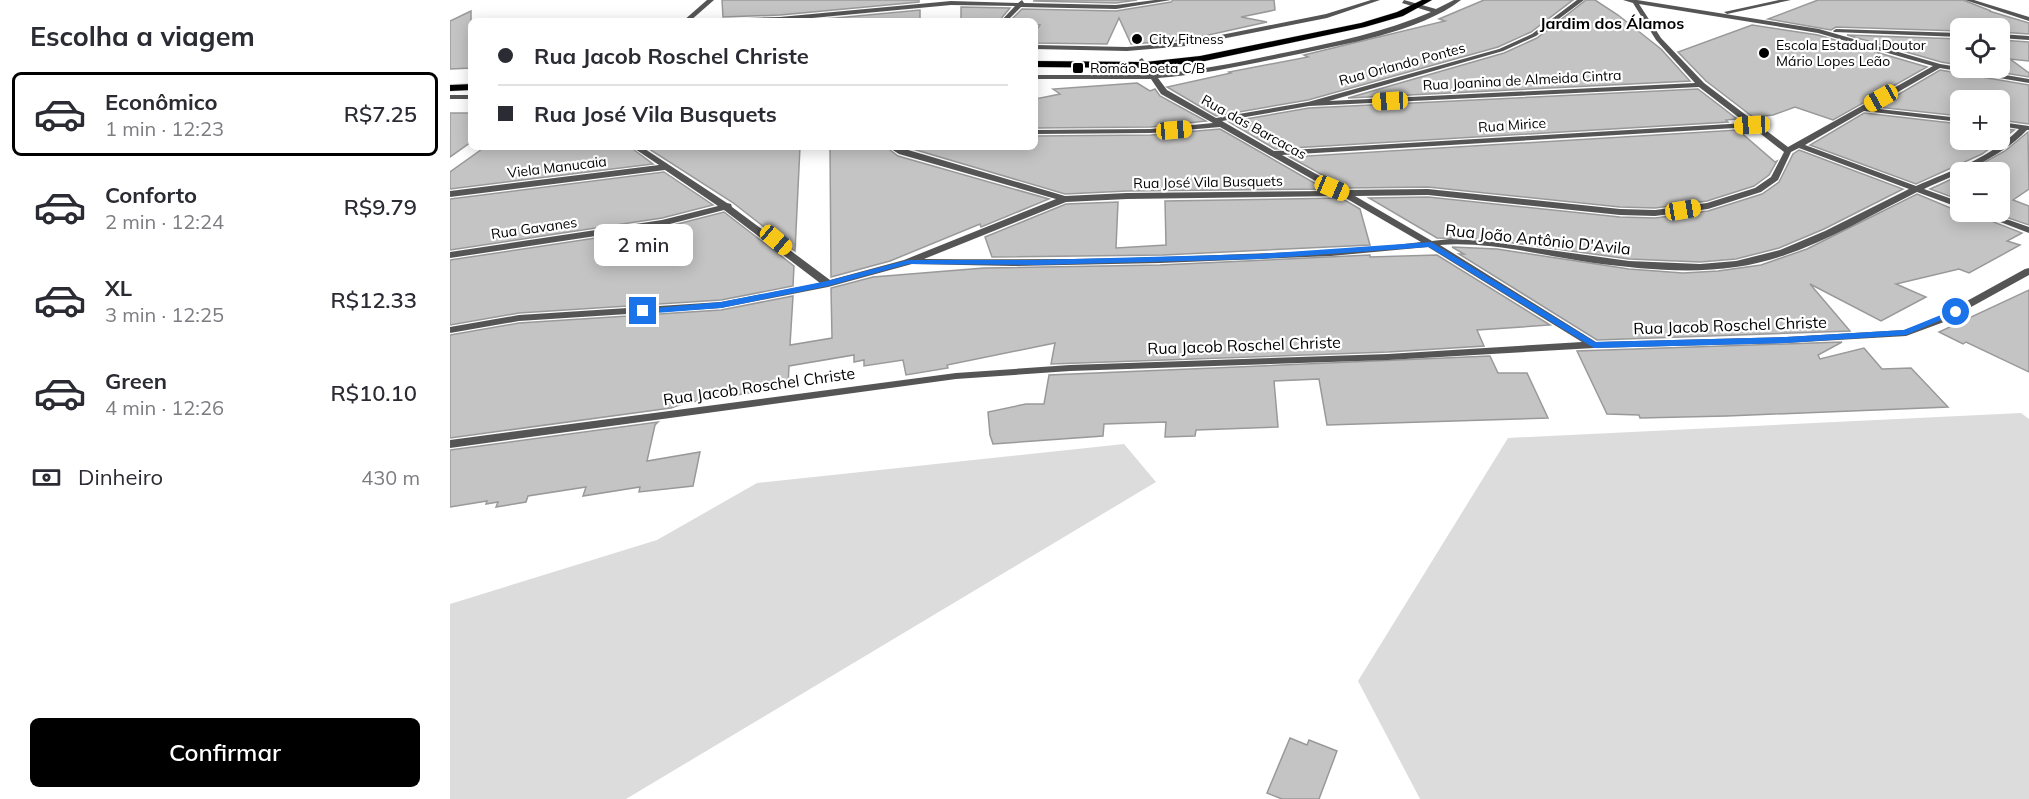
<!DOCTYPE html>
<html lang="pt">
<head>
<meta charset="utf-8">
<style>
  body { margin:0; font-family:Mulish,sans-serif; background:#f2f2f3; color:#2b2b33; height:100vh; display:flex; flex-direction:column; font-size:22px; white-space:nowrap }
  * { box-sizing:border-box; margin:0 }
  p { font-size:20px; color:#7c7c81 }
  .icon { flex:none; width:33px; height:33px; fill:none; stroke:currentColor; stroke-width:2; stroke-linecap:round; stroke-linejoin:round }
  .map { position:relative; flex:1; overflow:hidden }
  .drawer { display:flex; flex-direction:column; background:#fff; width:450px }
  .drawer>* { flex:none }
  .top-card { position:absolute; left:18px; top:18px; width:570px; height:132px; border-radius:9px; box-shadow:0 3px 15px #0003; display:grid; align-content:center; height:132px; padding:0 30px; background:#fff }
  .tools { position:absolute; left:1500px; top:18px; display:grid; gap:12px }
  .tools a { display:grid; place-items:center; width:60px; height:60px; border-radius:9px; background:#fff; box-shadow:0 3px 15px #0003; font-size:30px }
  .end { position:absolute; width:27px; height:27px; margin:-14px; border:8px solid #1a73e8; background:#fff; box-shadow:0 0 0 3px #fff }
  .from { border-radius:50% }
  .bubble { position:absolute; height:42px; border-radius:9px; background:#fff; box-shadow:0 3px 15px #0003; font-size:20px; font-weight:600; line-height:42px; text-align:center }
  .car { position:absolute; width:18px; height:36px; margin:-18px -9px; border-radius:8px; box-shadow:0 0 4px 2px #0007; background:linear-gradient(#f5c518 24%,#345 0 40%,#f5c518 0 76%,#345 0 86%,#f5c518 0) }
  .top-card b { display:flex; align-items:center; gap:21px; height:57px; font-size:22px }
  .top-card b+b { border-top:2px solid #e1e1e2 }
  .top-card i { width:15px; height:15px; background:#2b2b33 }
  ul { padding:0; list-style:none }
  li { display:flex; align-items:center; gap:18px; height:84px; margin:0 12px 9px; padding:0 18px; border:3px solid transparent; border-radius:9px }
  li div { flex:1 }
  li b { display:block; font-size:22px }
  li em { font-style:normal; font-weight:600 }
  li.current { border-color:#000 }
  li>.icon { width:54px; height:54px; stroke-width:1.5 }
  h2 { padding:0 30px; font-size:27px; line-height:72px }
  .pay { display:flex; align-items:center; gap:15px; height:66px; padding:0 30px; font-size:22px }
  .pay p { margin-inline-start:auto }
  .action { display:flex; gap:12px; margin-top:auto; padding:12px 30px }
  .action a { flex:1; height:69px; border-radius:9px; background:#000; color:#fff; font-size:24px; font-weight:600; line-height:69px; text-align:center }
  main { display:flex; flex:1; min-height:0 }
  .map>svg:first-child { display:block }
  .green { fill:#dcdcdc }
  .building { fill:#c4c4c4; stroke:#999; stroke-width:1.5 }
  .lines { fill:none; stroke-linecap:round; stroke-linejoin:round }
  .primary-casing { stroke:#dbdbdb; stroke-width:1 }
  .street { fill:#555; fill-rule:evenodd }
  .primary { fill:#000; fill-rule:evenodd }
  .route { fill:#1a73e8 }
  .poi-dot { fill:#000; stroke:#fff; stroke-width:2 }
  .labels { text-anchor:middle; dominant-baseline:central; stroke-width:4.5; stroke-linejoin:round; paint-order:stroke }
  .far-poi-label { font-size:14px; fill:#000; stroke:#fff; text-anchor:start }
  .far-street-label { font-size:14px; fill:#000; stroke:#fff }
  .far-quarter-label { font-size:16px; font-weight:bold; fill:#000; stroke:#fff }
  .street-label { font-size:16px; fill:#000; stroke:#fff }
</style>
</head>
<body>
<main>
<section class="drawer">
<h2>Escolha a viagem</h2>
<ul>
<li class="current"><svg class="icon" aria-label="car" viewBox="0 0 24 24"><path d="M5 17H2v-5l4-1 3-4h7l3 4 3 1v5h-3M9 17h6M6 11h13"/><circle cx="7" cy="17" r="2"/><circle cx="17" cy="17" r="2"/></svg><div><b>Econômico</b><p>1 min · 12:23</p></div><em>R$7.25</em></li>
<li><svg class="icon" aria-label="car" viewBox="0 0 24 24"><path d="M5 17H2v-5l4-1 3-4h7l3 4 3 1v5h-3M9 17h6M6 11h13"/><circle cx="7" cy="17" r="2"/><circle cx="17" cy="17" r="2"/></svg><div><b>Conforto</b><p>2 min · 12:24</p></div><em>R$9.79</em></li>
<li><svg class="icon" aria-label="car" viewBox="0 0 24 24"><path d="M5 17H2v-5l4-1 3-4h7l3 4 3 1v5h-3M9 17h6M6 11h13"/><circle cx="7" cy="17" r="2"/><circle cx="17" cy="17" r="2"/></svg><div><b>XL</b><p>3 min · 12:25</p></div><em>R$12.33</em></li>
<li><svg class="icon" aria-label="car" viewBox="0 0 24 24"><path d="M5 17H2v-5l4-1 3-4h7l3 4 3 1v5h-3M9 17h6M6 11h13"/><circle cx="7" cy="17" r="2"/><circle cx="17" cy="17" r="2"/></svg><div><b>Green</b><p>4 min · 12:26</p></div><em>R$10.10</em></li>
</ul>
<div class="pay"><svg class="icon" aria-label="cash" viewBox="0 0 24 24"><path d="M3 7h18v10H3z"/><circle cx="12" cy="12" r="2"/></svg>Dinheiro<p>430 m</p></div>
<div class="action"><a>Confirmar</a></div>
</section>
<div class="map">
<svg width="1579" height="799" viewBox="0 0 1579 799">
  <rect width="100%" height="100%" fill="#fff"/>
  <g class="green">
    <path d="M1571,413l8,6v380h-609l-62,-118 150,-243z"/>
    <path d="M674,444l32,38 -530,317h-176v-195l207,-64 100,-57z"/>
  </g>
  <g class="building">
    <path d="M272,0h197v2l-139,13 -57,2z"/>
    <path d="M595,0h92l-21,3 -83,-2z"/>
    <path d="M723,0h101l1,10 -34,7 26,5 -81,18 -55,4 -12,-26 -12,26 -72,-1v-11l5,-7 -5,-1v-3h-25l12,-12 94,2 55,-9z"/>
    <path d="M1034,0h89l-42,32 -33,15 -190,53 -92,16 -49,-29 64,-14 -2,-1 79,-15 -4,-2 141,-34 -6,-2z"/>
    <path d="M1136,0h9l23,15 43,34 29,32 -342,17 156,-45 33,-15z"/>
    <path d="M1368,0h145l28,11h-2l40,12v11l-29,-2v-4h-40v3l-124,-4 -5,3 -63,-11z"/>
    <path d="M511,7l49,1 -11,13h-6l-32,-2z"/>
    <path d="M470,10v11h-116z"/>
    <path d="M21,11v57l-21,1v-48z"/>
    <path d="M1302,25l66,10 109,32 -94,53 -38,-13 -22,8 -20,2 -47,-36 -28,-29z"/>
    <path d="M1397,35l113,4v26l-19,-3z"/>
    <path d="M1550,40l29,2v19l-19,-2 19,14v4l-55,-9h26z"/>
    <path d="M1490,70l89,15v39l-29,-4v-20h-40v16l-83,-9z"/>
    <path d="M687,83l13,8 5,-2 5,7 46,25 -55,6 -116,1v-29l25,-5 -7,-5z"/>
    <path d="M1248,89l39,30 -11,1 2,2 -453,27 -46,-27 80,-14z"/>
    <path d="M0,113h21v29l-21,15z"/>
    <path d="M1414,113l96,11v16h40v-12l14,2 -32,24 -66,30 -106,-39z"/>
    <path d="M770,129l105,60 -198,2 -62,3 -159,-47h129v-11l116,-1z"/>
    <path d="M1288,130l37,32 2,-1 -8,14 -15,11 -47,15 -52,7 -35,-1 -192,-20 -82,1 -56,-31z"/>
    <path d="M1578,132l1,57 -16,11 16,6v19l-38,-13h9v-40h-33l38,-21z"/>
    <path d="M35,147h145l23,17 -203,25v-17z"/>
    <path d="M196,147h154l-5,104 -63,-49z"/>
    <path d="M380,147h56l12,9 151,43 -68,28 -1,-3 -90,37 -59,16z"/>
    <path d="M1349,150l104,39 -79,40 -45,19 -43,11 -36,3 -71,-3 -144,-20 -48,-1 -68,-40 59,-1 192,20 35,1 53,-7 54,-17 17,-12 14,-28z"/>
    <path d="M214,172l49,33 -51,13 -212,32v-51z"/>
    <path d="M1510,175v25l-30,-11 9,-4z"/>
    <path d="M1467,194l43,18h12l1,2 49,19 -15,8 13,4 -51,28 -10,-4 -63,15 30,13 -45,24 -71,-37 40,47 -253,9 -138,-86h5l-12,-7 45,2 132,20 54,4 35,-2 43,-6 46,-16z"/>
    <path d="M891,198l19,11 10,36 -207,10 -171,2 -7,-20 81,-33 52,-2 -2,46 50,-3 -1,-44z"/>
    <path d="M274,212l70,54 -1,20 -72,14 -202,13 -69,12v-65l212,-32z"/>
    <path d="M920,255v2l67,-2 113,70 -73,5 7,16 -96,6 -337,12 4,-21 -108,22 1,3 -42,7 -3,-15 -39,6v-6l-10,2v-7l-65,11 -1,21 -103,16 -14,5 -221,30v-103l69,-12 202,-13 72,-14 -3,49 42,-7 -1,-50 42,-11 111,-9 176,-3z"/>
    <path d="M1579,290v82l-63,-30 -3,2 -24,-12z"/>
    <path d="M1392,342l-24,13 2,4 44,-11 18,21 29,-1 37,39 -221,9 -87,2 -1,-3 -32,-1 -30,-63z"/>
    <path d="M1040,356l8,17h29l21,45 -221,7 -8,-46 -45,2 4,46 -82,3 -1,6 -30,1 1,-15 -62,2 -1,12 -110,8 -3,-9 -2,-23 38,-8h18l5,-29z"/>
    <path d="M208,422l-3,3 -8,36 53,-9 -7,34 -54,6 1,-5 -57,9 3,-9 -58,9 -2,6 -30,5 2,-5 -12,2 1,-3 -37,6v-57z"/>
    <path d="M840,738l17,7 2,-5 28,11 -18,48h-37l-15,-6z"/>
  </g>
  <g class="lines">
    <g class="primary-casing">
      <g id="primary">
        <path d="M972,0h10l-29,16 -38,11 -165,35 -55,6 -110,-1v-6l110,1 55,-6 161,-33 36,-11z"/>
        <path d="M21,84v6l-21,1v-6z"/>
      </g>
    </g>
    <g class="street">
      <path d="M257,0h7l-24,21h-7z"/>
      <path d="M572,0l2,3 92,2 39,-5h16l-55,9 -95,-2 -14,14h-6l14,-15 -64,-1 -171,16h-67l3,-2 64,-2 171,-16 67,2z"/>
      <path d="M921,0h9l-53,18 -141,28 -59,5 -92,-2v-4l92,2 59,-5 140,-28z"/>
      <path d="M954,0l32,9 18,-9h7c-41,32 -120,45 -172,56 -43,9 -87,19 -131,22l9,12 49,28 92,-16 191,-53 33,-15 45,-34h7l-48,36 -33,15 -174,50 366,-18 -39,-43 -23,-37 -10,-3h14l182,29 121,35 89,15v4l-89,-15 -70,40 90,10v4l-96,-11 -59,34 111,41c36,-16 75,-28 103,-57l-19,-3v-4l29,4v4h-2c-29,30 -66,42 -103,59l36,13v6l-43,-16c-58,29 -116,66 -181,75 -47,7 -95,2 -142,-4 -49,-7 -105,-22 -154,-18l156,97 190,-5 118,-7 32,-12 89,-49 4,-1v7l-85,47 -38,14 -120,7 -192,5 -206,12 -318,11 -114,8 -506,69v-8l506,-67 114,-8 318,-11 194,-12 -154,-95 -97,9 -171,7 -147,3 -101,-2 -84,23 -107,21 -202,13 -69,12v-6l69,-12 202,-13 99,-19 -96,-73 -62,16 -212,32v-6l212,-32 56,-14 -53,-36 -215,27v-6l209,-26 -27,-18h10l85,56 4,1 1,3 98,73 74,-20 152,-61 -157,-45 -11,-7h10l167,49 62,-3 206,-2 -113,-64 -69,6 -116,1v-4l116,-1 62,-6 -52,-29 -10,-15h-116v-4h114l-10,-15 3,-2 13,16c45,-3 89,-13 133,-22 48,-10 97,-20 143,-40l-29,-9zM1189,4l179,29 115,33 -145,81 -84,-64 -43,-45zM1249,87l47,36 -472,28 -52,-30 87,-15zM1302,127l32,25 -13,25 -16,11 -48,15 -52,7 -35,-1 -192,-20 -83,1 -63,-35zM1349,148l110,41 -84,42 -45,19 -44,11 -36,3 -71,-3 -144,-20 -35,-2 -18,2 -77,-45 73,-1 192,20 35,1 53,-7 53,-17 17,-12 13,-28zM892,196l79,46c-59,8 -119,10 -178,12 -106,5 -213,6 -319,5l142,-57 61,-3z"/>
      <path d="M1329,0h12l-64,14 -3,-2z"/>
      <path d="M1515,0h9l55,17v4z"/>
      <path d="M1386,29l124,4v4l-126,-5 -1,-1z"/>
      <path d="M1550,34l29,2v4l-29,-2z"/>
      <rect x="0" y="95" width="21" height="4"/>
      <path d="M1524,212h12l43,15v6z"/>
    </g>
    <use href="#primary" class="primary"/>
  </g>
  <path class="route" d="M981,242l164,100 191,-5 118,-7 49,-20 7,2 -54,23 -120,8 -192,5 -165,-101 -171,12 -222,6 -128,-1 -80,22 -107,22 -78,6 -4,-3 4,-2 78,-7 106,-21 81,-21h128l222,-6z"/>
  <g class="poi-dot">
    <circle cx="687" cy="39" r="6"/>
    <circle cx="1314" cy="53" r="6"/>
    <rect x="622" y="62" width="12" height="12" rx="3"/>
  </g>
  <g class="labels">
    <g class="far-poi-label">
      <text x="699" y="39">City Fitness</text>
      <text x="1326" y="45">Escola Estadual Doutor<tspan x="1326" dy="16">Mário Lopes Leão</tspan></text>
      <text x="640" y="68">Romão Boeta C/B</text>
    </g>
    <g class="far-street-label">
      <text transform="translate(952 64) rotate(-15)">Rua Orlando Pontes</text>
      <text transform="translate(1072 80) rotate(-3)">Rua Joanina de Almeida Cintra</text>
      <text transform="translate(1062 125) rotate(-4)">Rua Mirice</text>
      <text transform="translate(804 127) rotate(29)">Rua das Barcacas</text>
      <text transform="translate(107 167) rotate(-7)">Viela Manucaia</text>
      <text transform="translate(758 182) rotate(-1)">Rua José Vila Busquets</text>
      <text transform="translate(84 228) rotate(-8)">Rua Gavanes</text>
    </g>
    <g class="far-quarter-label">
      <text x="1162" y="23">Jardim dos Álamos</text>
    </g>
    <g class="street-label">
      <text transform="translate(1088 239) rotate(6)">Rua João Antônio D'Avila</text>
      <text transform="translate(1280 325) rotate(-2)">Rua Jacob Roschel Christe</text>
      <text transform="translate(794 345) rotate(-2)">Rua Jacob Roschel Christe</text>
      <text transform="translate(309 386) rotate(-8)">Rua Jacob Roschel Christe</text>
    </g>
  </g>
</svg>
<div class="tools">
<a><svg class="icon" aria-label="locate" viewBox="0 0 24 24"><circle cx="12" cy="12" r="6"/><path d="M12 2v4M12 18v4M2 12h4M18 12h4"/></svg></a>
<a>+</a>
<a>−</a>
</div>
<i class="end from" style="left:1506px;top:312px"></i>
<i class="end" style="left:193px;top:311px"></i>
<div class="bubble" style="left:144px;top:224px;width:99px">2 min</div>
<i class="car" style="left:1431px;top:98px;rotate:241deg"></i>
<i class="car" style="left:940px;top:101px;rotate:267deg"></i>
<i class="car" style="left:1302px;top:125px;rotate:267deg"></i>
<i class="car" style="left:724px;top:130px;rotate:85deg"></i>
<i class="car" style="left:882px;top:188px;rotate:113deg"></i>
<i class="car" style="left:1233px;top:210px;rotate:80deg"></i>
<i class="car" style="left:326px;top:240px;rotate:130deg"></i>
<div class="top-card">
<b><i class="from"></i>Rua Jacob Roschel Christe</b>
<b><i></i>Rua José Vila Busquets</b>
</div>
</div>
</main>
</body>
</html>
